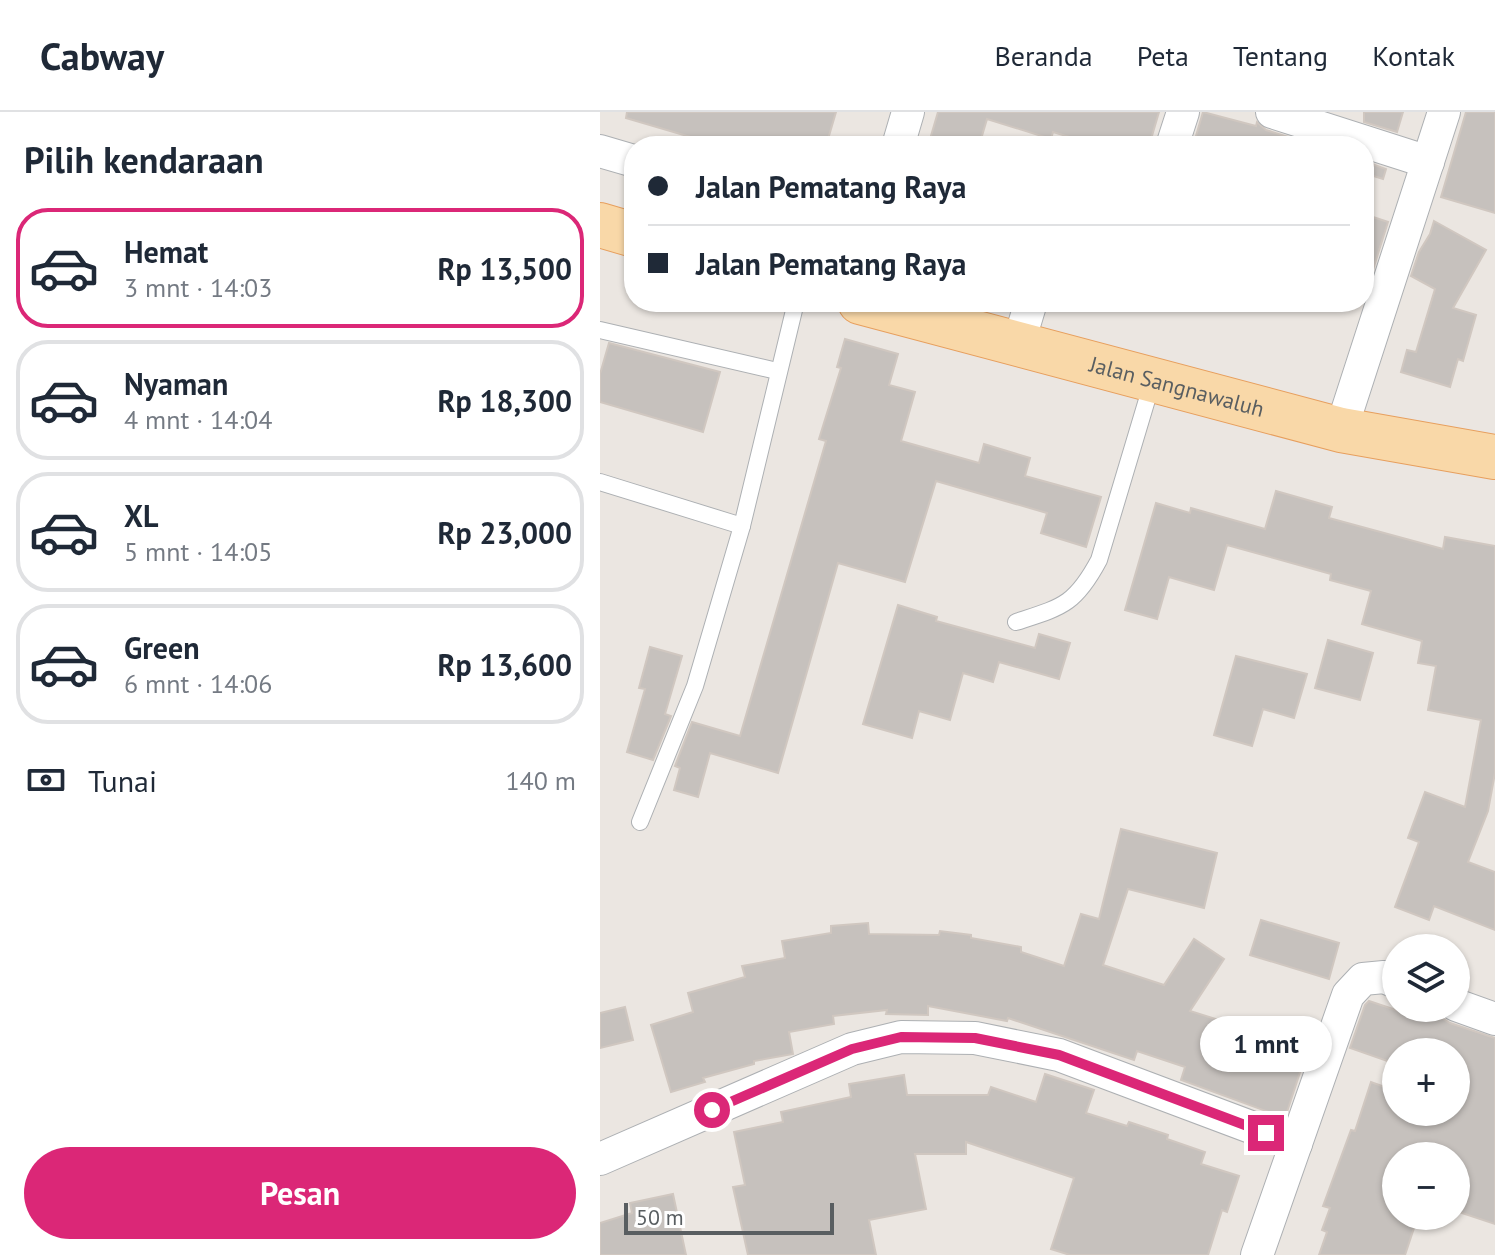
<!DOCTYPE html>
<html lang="id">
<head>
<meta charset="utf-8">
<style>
  body { margin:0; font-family:"PT Sans",sans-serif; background:#f6f6f7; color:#1f2937; height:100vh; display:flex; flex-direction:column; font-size:30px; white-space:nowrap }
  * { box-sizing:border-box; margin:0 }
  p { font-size:26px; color:#747a83 }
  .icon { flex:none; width:44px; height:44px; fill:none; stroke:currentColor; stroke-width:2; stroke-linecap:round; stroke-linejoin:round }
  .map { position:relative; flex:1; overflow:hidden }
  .details { display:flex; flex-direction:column; background:#fff; width:600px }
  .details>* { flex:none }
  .top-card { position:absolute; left:24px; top:24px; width:750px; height:176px; border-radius:32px; box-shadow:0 2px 6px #0004; display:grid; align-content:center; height:176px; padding:0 24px; background:#fff }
  .tools { position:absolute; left:782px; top:822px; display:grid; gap:16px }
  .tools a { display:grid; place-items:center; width:88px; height:88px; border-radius:50%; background:#fff; box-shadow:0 2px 6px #0004; font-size:40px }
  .scale { position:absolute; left:24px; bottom:20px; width:210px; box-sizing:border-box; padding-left:8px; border:4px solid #595e61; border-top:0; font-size:22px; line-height:28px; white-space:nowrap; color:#595e61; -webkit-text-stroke:6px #fff; paint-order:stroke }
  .end { position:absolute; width:36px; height:36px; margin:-18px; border:10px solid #db2777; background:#fff; box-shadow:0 0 0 4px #fff }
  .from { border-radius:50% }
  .bubble { position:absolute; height:56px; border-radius:28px; background:#fff; box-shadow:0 2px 6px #0004; font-size:26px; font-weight:800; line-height:56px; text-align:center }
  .top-card b { display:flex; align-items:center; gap:28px; height:76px; font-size:30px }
  .top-card b+b { border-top:2px solid #e0e1e3 }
  .top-card i { width:20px; height:20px; background:#1f2937 }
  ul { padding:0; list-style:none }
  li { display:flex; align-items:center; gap:24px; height:120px; margin:0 16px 12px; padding:0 8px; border:4px solid #e0e1e3; border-radius:32px }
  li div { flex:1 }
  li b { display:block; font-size:30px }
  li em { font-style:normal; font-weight:800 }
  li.selected { border-color:#db2777 }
  li>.icon { width:72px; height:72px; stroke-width:1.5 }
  h2 { padding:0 24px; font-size:36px; line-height:96px }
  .pay { display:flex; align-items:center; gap:20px; height:88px; padding:0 24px; font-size:30px }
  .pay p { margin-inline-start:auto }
  .button { display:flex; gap:16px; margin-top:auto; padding:16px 24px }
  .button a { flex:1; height:92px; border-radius:48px; background:#db2777; color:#fff; font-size:32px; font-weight:800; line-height:92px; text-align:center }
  header { display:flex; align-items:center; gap:48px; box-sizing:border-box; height:112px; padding:0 40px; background:#fff; border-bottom:2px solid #e0e1e3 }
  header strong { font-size:38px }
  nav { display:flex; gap:44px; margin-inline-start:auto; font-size:28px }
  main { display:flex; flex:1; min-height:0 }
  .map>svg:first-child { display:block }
  .building { fill:#c6c1bd; stroke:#d0c7c0; stroke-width:2 }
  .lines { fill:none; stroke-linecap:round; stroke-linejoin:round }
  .service-casing { stroke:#adb0b3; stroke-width:18 }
  .minor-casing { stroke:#adb0b3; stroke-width:34 }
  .primary-casing { stroke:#e79f5e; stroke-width:46 }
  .service { stroke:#fff; stroke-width:16 }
  .minor { stroke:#fff; stroke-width:32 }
  .primary { stroke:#f9d8a8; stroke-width:44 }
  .route { stroke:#db2777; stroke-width:10 }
  .labels { text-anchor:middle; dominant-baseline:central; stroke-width:6; stroke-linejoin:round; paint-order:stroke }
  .street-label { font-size:22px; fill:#595e61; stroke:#fff }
</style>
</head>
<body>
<header>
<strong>Cabway</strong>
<nav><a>Beranda</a><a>Peta</a><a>Tentang</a><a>Kontak</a></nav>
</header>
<main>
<section class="details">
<h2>Pilih kendaraan</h2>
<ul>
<li class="selected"><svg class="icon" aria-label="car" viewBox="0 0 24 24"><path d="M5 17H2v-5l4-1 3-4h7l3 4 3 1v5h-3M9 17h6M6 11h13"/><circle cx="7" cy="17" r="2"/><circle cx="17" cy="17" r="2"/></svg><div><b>Hemat</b><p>3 mnt · 14:03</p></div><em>Rp 13,500</em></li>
<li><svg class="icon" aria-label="car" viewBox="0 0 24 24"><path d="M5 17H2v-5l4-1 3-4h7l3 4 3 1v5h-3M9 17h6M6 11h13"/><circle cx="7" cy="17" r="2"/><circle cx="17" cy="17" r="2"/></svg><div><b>Nyaman</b><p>4 mnt · 14:04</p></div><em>Rp 18,300</em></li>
<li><svg class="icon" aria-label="car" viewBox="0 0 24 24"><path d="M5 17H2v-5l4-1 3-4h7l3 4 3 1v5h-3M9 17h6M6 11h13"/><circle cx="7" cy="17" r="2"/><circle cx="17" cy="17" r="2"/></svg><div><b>XL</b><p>5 mnt · 14:05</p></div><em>Rp 23,000</em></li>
<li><svg class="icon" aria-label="car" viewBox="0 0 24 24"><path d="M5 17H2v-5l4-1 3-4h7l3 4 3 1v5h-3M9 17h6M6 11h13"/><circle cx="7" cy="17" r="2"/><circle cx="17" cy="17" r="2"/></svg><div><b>Green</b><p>6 mnt · 14:06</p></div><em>Rp 13,600</em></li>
</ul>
<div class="pay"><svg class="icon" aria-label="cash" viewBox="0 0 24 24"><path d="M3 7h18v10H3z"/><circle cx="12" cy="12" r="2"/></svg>Tunai<p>140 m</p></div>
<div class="button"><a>Pesan</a></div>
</section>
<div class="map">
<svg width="895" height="1143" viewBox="0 0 895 1143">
  <rect width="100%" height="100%" fill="#ebe6e1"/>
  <g class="building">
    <path d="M27,0h209l-10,34h-105l-95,-28z"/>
    <path d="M338,0h221l-10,34h-50l-46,-14 -2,7 -64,-20 -8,27h-51z"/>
    <path d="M603,0l53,14 1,-4 9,8 38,12 -1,4h-110z"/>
    <path d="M764,0h39l-6,20 -33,-10z"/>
    <path d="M866,0h29v101l-54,-16z"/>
    <path d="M764,49l22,8 -3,10 -19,-6z"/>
    <path d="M764,102l24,8 -23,73h-1z"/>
    <path d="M834,109l52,29 -33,58 23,7 -13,46 -5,-2 -8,28 -49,-15 6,-22 9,2 19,-63 -24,-13 8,-24 11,-18z"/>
    <path d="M245,227l53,15 -9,31 26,7 -14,49 78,22 5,-19 46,14 -5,18 76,21 -15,50 -45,-14 6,-20 -111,-32 -31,101 -67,-19 -60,210 -68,-20 -12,44 -24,-7 6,-22 -5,-2 17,-44 48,14 86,-295 -7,-2 22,-71 -4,-1z"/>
    <path d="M9,231l111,29 -17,60 -103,-30v-28z"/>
    <path d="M676,379l56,16 -3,11 114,31 2,-12 50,9v227l-7,38 -20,51 27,10v58l-61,-24 -5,14 -34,-13 24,-65 -11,-4 17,-46 40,15 16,-87 -53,-10 8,-44 -18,-3 4,-22 -60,-17 9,-33 -41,-11 1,-6 -104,-29 -13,45 -45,-13 -12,42 -32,-9 31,-107 34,10 1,-5 74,21z"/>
    <path d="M298,493l39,12 -1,4 99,27 4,-14 31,9 -11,36 -60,-17 -6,20 -30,-9 -13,47 -31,-9 -7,27 -49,-14z"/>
    <path d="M728,528l45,13 -13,47 -45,-12z"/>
    <path d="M50,535l32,9 -17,58 6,2 -18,44 -26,-8 18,-63 -6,-1z"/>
    <path d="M636,544l71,18 -13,44 -31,-9 -11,37 -38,-11z"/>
    <path d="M521,717l96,24 -13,55 -76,-19 -25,76 61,20 30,-46 30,20 -34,52 32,10 -1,5 50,16 4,-11 35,11 -25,76 -104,-38 4,-13 -48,-16 -3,9 -126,-42 -1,3 -79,-15v9l-42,-1 1,-4 -54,6 1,8 -45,8 4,22 -39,7v3l-51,14 2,4 -34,10 -20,-67 42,-13 -5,-19 57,-16 -3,-11 43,-8 -3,-17 49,-8v-7l37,-3 1,11 70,1 1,-4 31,4v3l50,9v5l43,14 17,-52 18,5z"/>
    <path d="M661,808l78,23 -10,36 -79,-24z"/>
    <path d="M769,889l57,19 4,-12 8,3 4,7 8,5 45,15v186l-39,-13v-55h-60v60h22l-13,39h-86l8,-23 -5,-2 8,-22 -7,-2 28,-76 4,1 16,-49 25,9v21h60v-60h-60l-3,11 -43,-15 15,-43z"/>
    <path d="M25,895l8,33 -33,8v-35z"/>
    <path d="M445,962l49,16 -8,23 41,13 2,-4 39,13 -1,4 38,13 -4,12 38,12 -12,36 -5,-2 -14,45h-138l-19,-6 23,-71 -108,-36v12h-51l11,55 -57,11 7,35h-128l-15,-68 12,-2 -11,-53 49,-10 -2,-10 70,-15 -2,-13 55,-9 3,20h81l3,-8 45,15z"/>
    <path d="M73,1082l13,61h-86v-32l32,-10 -2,-10z"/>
  </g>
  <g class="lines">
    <g class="service-casing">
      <g id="service">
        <path d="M0,218l177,41"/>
        <path d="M0,370l142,44"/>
        <path d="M416,510c46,-15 59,-17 83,-62l53,-177"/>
        <path d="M40,710l55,-136 47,-160 54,-224"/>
      </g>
    </g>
    <g class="minor-casing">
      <g id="minor">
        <path d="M672,0l156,50"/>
        <path d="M298,34l10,-34"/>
        <path d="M572,34l11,-34"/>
        <path d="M0,39l34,10"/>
        <path d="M418,233l13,-43"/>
        <path d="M741,318l103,-318"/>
        <path d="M856,893l39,14"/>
        <path d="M0,1047l252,-110 49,-12 74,1 84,17 237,89"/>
        <path d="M657,1143l91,-260 15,-16 21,-2 12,5"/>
      </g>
    </g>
    <g class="primary-casing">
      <g id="primary">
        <path d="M0,113l34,10"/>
        <path id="s1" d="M260,190l481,128 154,27"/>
      </g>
    </g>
    <use href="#service" class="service"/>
    <use href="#minor" class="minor"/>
    <use href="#primary" class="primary"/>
  </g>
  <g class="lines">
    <path class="route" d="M112,998l140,-61 49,-12 74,1 84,17 207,78"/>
  </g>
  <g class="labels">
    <g class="street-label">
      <text stroke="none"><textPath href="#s1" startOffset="328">Jalan Sangnawaluh</textPath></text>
    </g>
  </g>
</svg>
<div class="tools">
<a><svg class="icon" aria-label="layers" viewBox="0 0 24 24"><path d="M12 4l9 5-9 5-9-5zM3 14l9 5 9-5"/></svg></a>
<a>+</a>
<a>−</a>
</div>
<div class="scale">50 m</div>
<i class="end from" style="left:112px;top:998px"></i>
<i class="end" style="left:666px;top:1021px"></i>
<div class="bubble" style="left:600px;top:904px;width:132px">1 mnt</div>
<div class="top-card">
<b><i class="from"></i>Jalan Pematang Raya</b>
<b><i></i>Jalan Pematang Raya</b>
</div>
</div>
</main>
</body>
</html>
